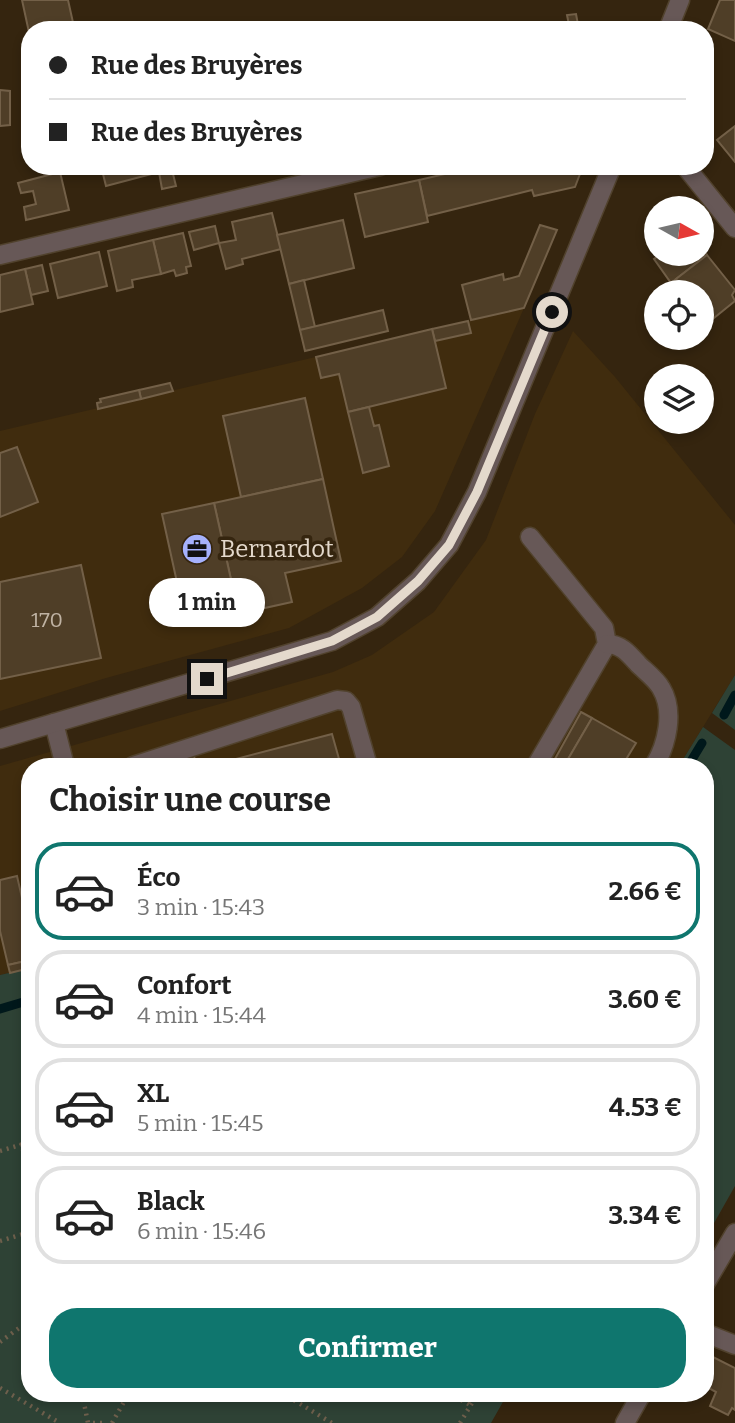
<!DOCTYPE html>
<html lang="fr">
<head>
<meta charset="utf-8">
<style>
  body { margin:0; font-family:Bitter,serif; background:#f2f2f2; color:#222; height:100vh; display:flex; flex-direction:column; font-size:26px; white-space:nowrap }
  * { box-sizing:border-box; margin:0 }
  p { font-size:23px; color:#767676 }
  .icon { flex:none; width:38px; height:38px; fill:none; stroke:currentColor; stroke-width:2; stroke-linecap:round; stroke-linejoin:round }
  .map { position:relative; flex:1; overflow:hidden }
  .side { position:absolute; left:21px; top:758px; width:693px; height:644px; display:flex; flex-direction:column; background:#fff; border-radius:28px; box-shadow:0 4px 10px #0003 }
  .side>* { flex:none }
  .top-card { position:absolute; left:21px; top:21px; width:693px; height:154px; border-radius:28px; box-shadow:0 4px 10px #0003; display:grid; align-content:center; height:154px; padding:0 28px; background:#fff }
  .needle { width:46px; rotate:98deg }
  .buttons { position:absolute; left:644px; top:196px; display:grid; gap:14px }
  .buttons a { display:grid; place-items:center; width:70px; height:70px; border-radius:50%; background:#fff; box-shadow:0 4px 10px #0003; font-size:35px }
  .end { position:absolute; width:32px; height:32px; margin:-16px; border:9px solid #e4d9cc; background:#111; box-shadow:0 0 0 4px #111 }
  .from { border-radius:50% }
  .bubble { position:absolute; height:49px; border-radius:24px; background:#fff; box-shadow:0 4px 10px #0003; font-size:23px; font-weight:700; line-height:49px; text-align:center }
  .top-card b { display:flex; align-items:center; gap:24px; height:66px; font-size:26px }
  .top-card b+b { border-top:2px solid #e0e0e0 }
  .top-card i { width:18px; height:18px; background:#222 }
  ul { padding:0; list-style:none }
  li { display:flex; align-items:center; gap:21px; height:98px; margin:0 14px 10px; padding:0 14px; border:4px solid #e0e0e0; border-radius:28px }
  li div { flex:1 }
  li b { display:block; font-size:26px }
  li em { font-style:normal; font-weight:700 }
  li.active { border-color:#0f766e }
  li>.icon { width:63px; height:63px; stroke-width:1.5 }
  h2 { padding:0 28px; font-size:32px; line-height:84px }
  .cta { display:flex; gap:14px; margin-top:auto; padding:14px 28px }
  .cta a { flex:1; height:80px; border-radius:28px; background:#0f766e; color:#fff; font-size:28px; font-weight:700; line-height:80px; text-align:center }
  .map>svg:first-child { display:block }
  .built { fill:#402c0e }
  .green { fill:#2e4235 }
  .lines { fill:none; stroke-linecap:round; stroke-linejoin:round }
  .stream { stroke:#00181b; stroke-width:9 }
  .building { fill:#4f3e27; stroke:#736048; stroke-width:2 }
  .minor-casing { stroke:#51422d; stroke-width:21 }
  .path { stroke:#6e5f4c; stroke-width:4.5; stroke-dasharray:2 5; stroke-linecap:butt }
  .minor { stroke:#675857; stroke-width:18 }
  .route { stroke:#e4d9cc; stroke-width:9 }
  .labels { text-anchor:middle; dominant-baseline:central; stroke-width:7; stroke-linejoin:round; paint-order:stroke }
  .number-label { font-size:21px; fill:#bfb2a3 }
  .poi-label { font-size:24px; fill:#e4d9cc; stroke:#35250f; text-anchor:start }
</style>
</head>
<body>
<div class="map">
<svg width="735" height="1423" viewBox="0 0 735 1423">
  <rect width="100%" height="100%" fill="#35250f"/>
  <g class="built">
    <path d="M524,308l-89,203 -33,46 -40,31 -73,40 -183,50 -106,33v-280z"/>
    <path d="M573,331l42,46 120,148v150l-56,91h-649v202l-30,7v-209l333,-94 39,-17 62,-43 52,-72 49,-126z"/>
  </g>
  <g class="green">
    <path d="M735,675v55l-23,-17z"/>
    <path d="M703,727l32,23v436l-30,53v-473h-26z"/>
    <path d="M30,968v425h478l-17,30h-491v-448z"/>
  </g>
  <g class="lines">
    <g class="stream">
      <path d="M724,715l11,-20"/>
      <path d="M688,766l14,-23"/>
      <path d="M0,1009l30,-9"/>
    </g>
  </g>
  <g class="building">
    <path d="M22,0h46l6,27 -12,3h-32v7z"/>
    <path d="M720,0h15v41l-27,-12z"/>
    <path d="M576,14l3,16h-9l-3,-15z"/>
    <path d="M0,90l10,1v34l-10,1z"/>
    <path d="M735,126v36l-18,-22z"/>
    <path d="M101,166h70l5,20 -14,3 -3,-17 -53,14z"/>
    <path d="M479,166h104l-8,21 -41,9 -2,-6 -105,26 -8,-36z"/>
    <path d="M60,172l9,38 -43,10 -2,-13 12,-3 -3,-13 -12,2 -3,-10z"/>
    <path d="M419,180l9,42 -63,15 -10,-43z"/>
    <path d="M272,213l9,36 -39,10 1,5 -17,5 -7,-26 17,-3 -4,-18z"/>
    <path d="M343,220l11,48 -65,16 -12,-49z"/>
    <path d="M540,225l17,5 -33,78 -53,12 -9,-35 41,-11 1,6 15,-4z"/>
    <path d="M215,226l4,17 -25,7 -5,-18z"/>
    <path d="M183,233l8,33 -5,1 1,6 -11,3 -2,-6 -13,4 -8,-34z"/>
    <path d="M153,240l8,34 -29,6 1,7 -16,4 -9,-40z"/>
    <path d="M702,248l5,7 -36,28 -17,-24 7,-5h41z"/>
    <path d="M99,252l8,34 -49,12 -8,-34z"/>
    <path d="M707,255l28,35 -3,5 3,6 -26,21 -7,-10v-20h-16l-10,-13z"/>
    <path d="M42,265l6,26 -17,4 -6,-26z"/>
    <path d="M25,269l8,35 -33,8v-37z"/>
    <path d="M304,280l11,47 -15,3 -11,-46z"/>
    <path d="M383,310l5,21 -83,20 -5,-21z"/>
    <path d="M468,321l3,12 -36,8 -3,-12z"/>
    <path d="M432,329l14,59 -98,24 -9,-38 -18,4 -5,-21z"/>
    <path d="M170,383l3,8 -32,8 -2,-9z"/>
    <path d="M139,390l2,9 -43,10 -1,-6 4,-1 -1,-3z"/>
    <path d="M305,398l18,81 -82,18 -18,-81z"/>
    <path d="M369,407l5,19 5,-1 10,41 -26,7 -15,-61z"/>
    <path d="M17,447l21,55 -38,15v-64z"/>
    <path d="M323,479l18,82 -56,12 7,29 -50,11 -7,-29h-3l-18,-81z"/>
    <path d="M214,503l18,81 -52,12 -18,-82z"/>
    <path d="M81,565l20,93 -101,21v-97z"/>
    <path d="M581,712l11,6 -28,48h-13z"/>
    <path d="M592,718l44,25 -14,23h-58z"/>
    <path d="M332,734l9,32h-132z"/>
    <path d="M193,751l3,15h-32l-2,-7z"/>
    <path d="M17,876l13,57v27l-22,5 -8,-34v-51z"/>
    <path d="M30,960v8l-20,5 -2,-8z"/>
    <path d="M705,1353l30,15v42l-3,-2 -4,7 -18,-9 6,-14 -11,-6z"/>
  </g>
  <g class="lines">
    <g class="minor-casing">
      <g id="minor">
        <path d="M668,30l12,-30"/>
        <path d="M685,166l50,62"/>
        <path d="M0,255l380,-89"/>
        <path d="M530,537l74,91 3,16 -71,122"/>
        <path d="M607,644c14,0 22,10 31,20 7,7 18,15 23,24 14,23 6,57 -7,78"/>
        <path d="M54,723l11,43"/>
        <path d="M0,739l332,-98 45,-24 41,-36 31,-36 28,-53 135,-326"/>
        <path d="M133,766l204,-66 9,1 5,6 17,59"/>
        <path d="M705,1284l30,-51"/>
        <path d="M705,1333l30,12"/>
        <path d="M625,1423l17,-30"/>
      </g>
    </g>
    <g class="path">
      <path d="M21,1143l9,33"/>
      <path d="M0,1151l30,-9"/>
      <path d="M0,1241l30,-9"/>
      <path d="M0,1342l30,-22"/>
      <path d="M0,1388l60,35"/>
      <path d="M82,1393l6,30"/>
      <path d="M282,1393l50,30"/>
      <path d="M449,1393l21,12"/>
      <path d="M93,1423h14"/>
      <path d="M112,1423l17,-30"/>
      <path d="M460,1423l18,-30"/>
    </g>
    <use href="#minor" class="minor"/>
  </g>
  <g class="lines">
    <path class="route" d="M207,679l125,-38 45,-24 41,-36 31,-36 28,-53 75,-180"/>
  </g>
  <defs>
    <g id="office-disc" transform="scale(1.575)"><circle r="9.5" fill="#a5b1fc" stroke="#35250f"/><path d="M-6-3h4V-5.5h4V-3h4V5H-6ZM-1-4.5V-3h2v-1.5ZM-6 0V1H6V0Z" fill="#111"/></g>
  </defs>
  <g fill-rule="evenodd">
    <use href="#office-disc" x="197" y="549"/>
  </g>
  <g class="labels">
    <g class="number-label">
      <text x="47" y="620">170</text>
    </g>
    <g class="poi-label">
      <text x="220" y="549">Bernardot</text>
    </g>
  </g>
</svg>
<div class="buttons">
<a><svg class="needle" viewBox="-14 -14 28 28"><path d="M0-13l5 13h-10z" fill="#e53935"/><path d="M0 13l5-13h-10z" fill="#767676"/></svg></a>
<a><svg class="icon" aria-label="locate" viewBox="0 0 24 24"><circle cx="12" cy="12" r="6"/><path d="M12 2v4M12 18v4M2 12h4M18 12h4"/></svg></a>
<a><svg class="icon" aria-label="layers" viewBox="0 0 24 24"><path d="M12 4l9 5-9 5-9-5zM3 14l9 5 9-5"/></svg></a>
</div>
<i class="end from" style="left:552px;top:312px"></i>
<i class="end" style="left:207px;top:679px"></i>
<div class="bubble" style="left:149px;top:578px;width:116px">1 min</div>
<div class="top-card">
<b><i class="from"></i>Rue des Bruyères</b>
<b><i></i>Rue des Bruyères</b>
</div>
<section class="side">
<h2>Choisir une course</h2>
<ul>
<li class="active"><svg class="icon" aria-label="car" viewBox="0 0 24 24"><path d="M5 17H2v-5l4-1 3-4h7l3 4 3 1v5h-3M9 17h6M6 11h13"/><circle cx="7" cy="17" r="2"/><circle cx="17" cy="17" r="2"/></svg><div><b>Éco</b><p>3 min · 15:43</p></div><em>2.66 €</em></li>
<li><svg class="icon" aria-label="car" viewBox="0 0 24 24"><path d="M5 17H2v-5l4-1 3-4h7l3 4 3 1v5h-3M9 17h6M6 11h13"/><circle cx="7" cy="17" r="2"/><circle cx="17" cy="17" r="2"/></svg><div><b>Confort</b><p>4 min · 15:44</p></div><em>3.60 €</em></li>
<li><svg class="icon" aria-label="car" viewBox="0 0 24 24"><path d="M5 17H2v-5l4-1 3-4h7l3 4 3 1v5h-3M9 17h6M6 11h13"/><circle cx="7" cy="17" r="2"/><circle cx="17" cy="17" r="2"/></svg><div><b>XL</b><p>5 min · 15:45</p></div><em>4.53 €</em></li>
<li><svg class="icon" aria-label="car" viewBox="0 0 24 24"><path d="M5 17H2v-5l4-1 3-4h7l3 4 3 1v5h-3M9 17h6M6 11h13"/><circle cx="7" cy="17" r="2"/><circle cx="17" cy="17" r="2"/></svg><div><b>Black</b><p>6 min · 15:46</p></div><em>3.34 €</em></li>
</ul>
<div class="cta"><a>Confirmer</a></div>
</section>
</div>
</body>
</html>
